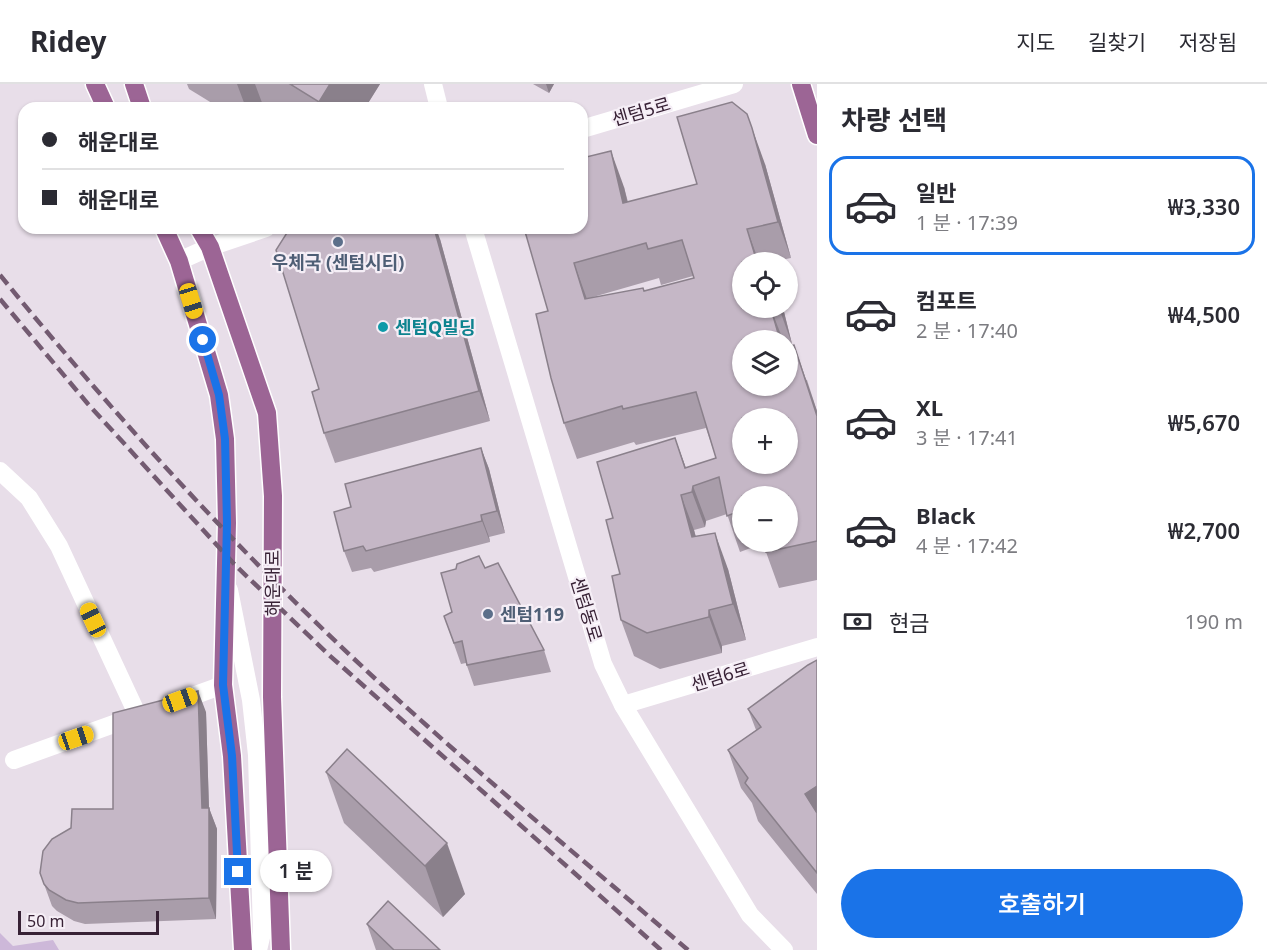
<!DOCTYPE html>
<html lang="ko">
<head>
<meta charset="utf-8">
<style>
  body { margin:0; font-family:"Noto Sans","Noto Sans KR",sans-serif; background:#f2f2f3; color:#2b2b33; height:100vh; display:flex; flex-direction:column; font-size:22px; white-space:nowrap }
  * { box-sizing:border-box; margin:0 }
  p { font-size:20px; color:#7c7c81 }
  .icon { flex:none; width:33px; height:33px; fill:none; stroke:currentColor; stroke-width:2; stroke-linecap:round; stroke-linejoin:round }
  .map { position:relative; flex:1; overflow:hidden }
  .details { display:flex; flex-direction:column; background:#fff; width:450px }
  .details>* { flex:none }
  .top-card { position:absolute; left:18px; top:18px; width:570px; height:132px; border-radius:18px; box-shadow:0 2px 4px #0004; display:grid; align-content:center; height:132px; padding:0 24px; background:#fff }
  .tools { position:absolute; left:732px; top:168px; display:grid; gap:12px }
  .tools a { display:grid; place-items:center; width:66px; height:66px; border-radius:50%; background:#fff; box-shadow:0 2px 4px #0004; font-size:30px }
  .scale { position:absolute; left:18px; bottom:15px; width:141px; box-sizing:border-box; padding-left:6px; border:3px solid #372135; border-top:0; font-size:16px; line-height:21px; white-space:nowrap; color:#372135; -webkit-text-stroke:4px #f5eef6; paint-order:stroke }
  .end { position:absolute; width:27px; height:27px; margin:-14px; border:8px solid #1a73e8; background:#fff; box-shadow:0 0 0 3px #fff }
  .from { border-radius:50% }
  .bubble { position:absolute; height:42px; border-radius:21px; background:#fff; box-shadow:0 2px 4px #0004; font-size:20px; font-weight:600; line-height:42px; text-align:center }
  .car { position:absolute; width:18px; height:36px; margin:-18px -9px; border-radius:8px; box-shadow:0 0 4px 2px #0007; background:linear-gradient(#f5c518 24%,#345 0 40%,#f5c518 0 76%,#345 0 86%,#f5c518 0) }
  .top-card b { display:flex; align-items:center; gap:21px; height:57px; font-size:22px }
  .top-card b+b { border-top:2px solid #e1e1e2 }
  .top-card i { width:15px; height:15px; background:#2b2b33 }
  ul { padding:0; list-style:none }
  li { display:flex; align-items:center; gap:18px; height:99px; margin:0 12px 9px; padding:0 12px; border:3px solid transparent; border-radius:18px }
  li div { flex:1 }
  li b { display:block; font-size:22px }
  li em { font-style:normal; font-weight:600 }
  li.on { border-color:#1a73e8 }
  li>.icon { width:54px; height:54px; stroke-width:1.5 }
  h2 { padding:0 24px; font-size:27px; line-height:72px }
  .pay { display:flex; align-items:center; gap:15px; height:66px; padding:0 24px; font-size:22px }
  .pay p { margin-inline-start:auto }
  .cta { display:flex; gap:12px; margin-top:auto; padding:12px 24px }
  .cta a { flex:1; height:69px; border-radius:36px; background:#1a73e8; color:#fff; font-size:24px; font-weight:600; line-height:69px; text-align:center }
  header { display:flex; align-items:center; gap:36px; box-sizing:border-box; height:84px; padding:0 30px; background:#fff; border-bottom:2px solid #e1e1e2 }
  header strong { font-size:28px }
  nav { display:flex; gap:33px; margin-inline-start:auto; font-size:21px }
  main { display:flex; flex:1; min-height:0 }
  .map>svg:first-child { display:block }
  .green { fill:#cdb8d9 }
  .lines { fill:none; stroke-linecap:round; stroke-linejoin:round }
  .major-casing { stroke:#fff; stroke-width:21 }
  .minor { stroke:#fff; stroke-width:18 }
  .major { stroke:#9c6595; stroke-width:18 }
  .rail { stroke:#735b71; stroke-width:4.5; stroke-dasharray:12 6; stroke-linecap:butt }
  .wall { fill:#a99daa; fill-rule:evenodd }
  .shaded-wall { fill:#8a808b }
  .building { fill:#c5b7c6; stroke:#8a808b; stroke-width:1.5; fill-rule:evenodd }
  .route { stroke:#1a73e8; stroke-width:8 }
  .service-dot { fill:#5c6f8a; stroke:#f5eef6; stroke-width:2 }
  .culture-dot { fill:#0f9aa8; stroke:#f5eef6; stroke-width:2 }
  .labels { text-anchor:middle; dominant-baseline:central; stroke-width:4.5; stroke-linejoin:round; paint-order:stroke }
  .street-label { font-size:18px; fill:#372135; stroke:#f5eef6 }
  .service-label { font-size:18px; font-weight:bold; fill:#4e5e75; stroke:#f5eef6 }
  .culture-label { font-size:18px; font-weight:bold; fill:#0d838f; stroke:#f5eef6; text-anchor:start }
</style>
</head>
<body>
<header>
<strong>Ridey</strong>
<nav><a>지도</a><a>길찾기</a><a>저장됨</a></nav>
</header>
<main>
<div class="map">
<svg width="817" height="866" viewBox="0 0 817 866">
  <rect width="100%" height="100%" fill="#e8dee9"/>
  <path class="green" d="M0,849l13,13 40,-6 6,10h-59z"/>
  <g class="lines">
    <g class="major-casing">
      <g id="major">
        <path d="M95,0l11,24"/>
        <path d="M134,0l8,24"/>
        <path d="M801,0l16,51"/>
        <path d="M164,144l15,33 40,134 6,44 2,84 -4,162 9,71 11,194"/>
        <path d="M199,144l11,19 57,166 6,83 -1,201 9,253"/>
      </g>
    </g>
    <g class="minor">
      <path d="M433,0l6,24"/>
      <path d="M582,45l152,-45"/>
      <path d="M473,144l130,436 20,41 127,210 34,35"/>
      <path d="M179,177l31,-14 56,-19"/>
      <path d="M0,387l29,27 30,48 79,170"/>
      <path d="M229,506l22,110 6,55 5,178 -4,17"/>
      <path d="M176,618l47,-17"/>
      <path d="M623,621l194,-58"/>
      <path d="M14,676l122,-44"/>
    </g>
    <use href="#major" class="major"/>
    <g class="rail">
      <path d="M0,191c109,134 226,263 352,382 108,102 223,196 336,293"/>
      <path d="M0,215l88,105 148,162 93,89 332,295"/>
    </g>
  </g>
  <g class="wall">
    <path d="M187,0h193l-15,24h-145l-31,-19z"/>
    <path d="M533,0h21l-5,9z"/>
    <path d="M765,80l26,94 -20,4h-29v46h41l9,36h-4v-4h-46l65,40 10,31v169l-38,8 -13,-36 -2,-9 -24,9 -13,-38 -21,7 -1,6 -11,3 2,7 32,32 18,71 -24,6v7l-62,16 -26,-13 -13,-36 -1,-46 -7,-56 62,-80 11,30 30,-10 -10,-30 -70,17 -2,-3 -57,17 -13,-36 -16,-112 -18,-64 -7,-19h59l42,-41 4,15 69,-18zM693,192l1,2 -50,13 -51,6 66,-19 2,7zM742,412h46v46h-46z"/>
    <path d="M440,155l50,182 -155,42 -11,-30 -5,-44z"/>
    <path d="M481,364l8,21 16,64 -16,4 1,5 -116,30 -3,-4 -19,4 -8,-21 7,-44z"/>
    <path d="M485,484l59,82 7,22 -77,14 -8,-23 -5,1 -17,-48 8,-4 4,-43z"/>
    <path d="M817,576v234l-59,-73 -6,-18 -11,-15 -13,-38 28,-20 -8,-21z"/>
    <path d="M206,628l3,96 8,21 -1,90 -131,5 -11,-3 -17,-10 -5,-5 -12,-33 73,-64z"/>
    <path d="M326,688l139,122 -22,23 -99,-94z"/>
    <path d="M367,840l73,26h-64z"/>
  </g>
  <g class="shaded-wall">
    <path d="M237,0h18l9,24h-18z"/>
    <path d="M330,0h50l-15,24h-44l-2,-6z"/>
    <path d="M546,0h8l-5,9z"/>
    <path d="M752,44l13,36 26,94 -13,-36z"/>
    <path d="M611,67l13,36 12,52 -13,-36z"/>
    <path d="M434,144h2l4,11 50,182 -11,-30z"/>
    <path d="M747,145l12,33h-2z"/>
    <path d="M574,179l13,36h-2z"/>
    <path d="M779,224h4l9,36z"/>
    <path d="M771,225l12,31h-3z"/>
    <path d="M794,261l23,66v5z"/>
    <path d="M675,354l18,50v-2l13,35 -1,6 -13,-35z"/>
    <path d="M481,364l8,21 16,64 -8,-22z"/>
    <path d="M681,411l13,35 11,43 -13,-36z"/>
    <path d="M481,431l8,22 1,5 -8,-21z"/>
    <path d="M715,449l13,36 18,71 -13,-36z"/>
    <path d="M709,526l13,36v7l-13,-36z"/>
    <path d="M198,607l8,21 3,97v-1l8,21 -1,90 -7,-21 -7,-90z"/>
    <path d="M817,702v42l-12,-34z"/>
    <path d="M447,759l18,51 -22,23 -18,-51z"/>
  </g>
  <g class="building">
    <path d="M290,0h40l-11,18z"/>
    <path d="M732,18l15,12 5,14 26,94 -31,7 10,33h-15v46h37l-8,1 9,31h-38v46h46v-40l6,-1 23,71v125l-51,11 -3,-10h25v-46h-46v14l-15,6 -8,-39 -26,9 -1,6 -11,3 11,42 23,-4 18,71 -24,6v7l-62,16 -26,-13 -9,-44 8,-2 -14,-54 7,-2 -16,-56 78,-24 10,30 31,-10 -20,-66 -73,17 -1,-3 -58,17 -13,-45 -15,-64 12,-3 -24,-83h58v-70l29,-7 12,52 74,-19 -20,-67zM682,156l12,38 -50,13 -1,-3 -58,11 -11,-36 72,-20 2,6zM742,334h46v46h-46z"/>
    <path d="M290,144h144l45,163 -155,42 -12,-41 7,-3 -43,-139z"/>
    <path d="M481,364l16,63 -16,4 1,6 -116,30 -3,-5 -19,5 -10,-39 17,-5 -6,-23z"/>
    <path d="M479,472l6,12 13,-5 46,87 -77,15 -5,-24 -8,2 -10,-27 8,-4 -11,-39 15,-4 1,-5z"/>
    <path d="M817,576v126l-12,8 12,19v60l-72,-90 3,-5 -20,-28 33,-23 -13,-18 60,-44z"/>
    <path d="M198,607l4,117h7v90l-131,5 -12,-3 -17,-10 -5,-6 -4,-11 3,-22 9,-12 19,-11 1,-19h41v-96z"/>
    <path d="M347,665l100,94 -22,23 -99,-94z"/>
    <path d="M388,817l52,49h-46l-27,-26z"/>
  </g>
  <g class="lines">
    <path class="route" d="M203,256l16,55 6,44 2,84 -4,162 9,71 6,116"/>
  </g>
  <g class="service-dot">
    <circle cx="338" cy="158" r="6"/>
    <circle cx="488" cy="530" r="6"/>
  </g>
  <circle class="culture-dot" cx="383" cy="243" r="6"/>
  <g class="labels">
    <g class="street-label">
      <text transform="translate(641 27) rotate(-16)">센텀5로</text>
      <text transform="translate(272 499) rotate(-90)">해운대로</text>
      <text transform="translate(587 525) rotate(73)">센텀동로</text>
      <text transform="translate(720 592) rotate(-17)">센텀6로</text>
    </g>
    <g class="service-label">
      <text x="338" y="178">우체국 (센텀시티)</text>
      <text x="500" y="530" text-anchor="start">센텀119</text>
    </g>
    <g class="culture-label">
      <text x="395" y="243">센텀Q빌딩</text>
    </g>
  </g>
</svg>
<div class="tools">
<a><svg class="icon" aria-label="locate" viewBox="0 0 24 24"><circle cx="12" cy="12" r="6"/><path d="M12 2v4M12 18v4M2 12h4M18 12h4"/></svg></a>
<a><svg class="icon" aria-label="layers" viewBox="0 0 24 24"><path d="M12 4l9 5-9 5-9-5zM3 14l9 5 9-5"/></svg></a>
<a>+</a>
<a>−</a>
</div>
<div class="scale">50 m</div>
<i class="end from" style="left:203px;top:256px"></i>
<i class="end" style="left:238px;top:788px"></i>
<div class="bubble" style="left:260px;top:766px;width:72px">1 분</div>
<i class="car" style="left:191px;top:217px;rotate:163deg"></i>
<i class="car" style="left:93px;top:536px;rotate:335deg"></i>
<i class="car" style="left:180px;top:616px;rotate:70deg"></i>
<i class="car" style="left:76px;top:654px;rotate:71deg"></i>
<div class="top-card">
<b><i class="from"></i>해운대로</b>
<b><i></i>해운대로</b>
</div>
</div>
<section class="details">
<h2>차량 선택</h2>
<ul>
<li class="on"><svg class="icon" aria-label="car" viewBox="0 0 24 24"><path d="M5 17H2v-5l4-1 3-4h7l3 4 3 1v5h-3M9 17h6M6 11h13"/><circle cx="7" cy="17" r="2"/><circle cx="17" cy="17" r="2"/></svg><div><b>일반</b><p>1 분 · 17:39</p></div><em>₩3,330</em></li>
<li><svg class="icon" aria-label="car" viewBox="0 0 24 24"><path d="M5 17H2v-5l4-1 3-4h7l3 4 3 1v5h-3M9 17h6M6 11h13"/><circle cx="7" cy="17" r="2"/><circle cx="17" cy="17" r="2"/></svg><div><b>컴포트</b><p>2 분 · 17:40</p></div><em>₩4,500</em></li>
<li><svg class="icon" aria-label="car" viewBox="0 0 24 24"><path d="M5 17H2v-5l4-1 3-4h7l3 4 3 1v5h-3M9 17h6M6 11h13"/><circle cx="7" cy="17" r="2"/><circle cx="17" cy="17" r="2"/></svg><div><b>XL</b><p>3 분 · 17:41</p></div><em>₩5,670</em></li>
<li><svg class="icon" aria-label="car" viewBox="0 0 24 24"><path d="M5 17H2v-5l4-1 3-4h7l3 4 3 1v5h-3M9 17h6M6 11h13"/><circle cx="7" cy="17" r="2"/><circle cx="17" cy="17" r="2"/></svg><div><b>Black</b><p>4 분 · 17:42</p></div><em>₩2,700</em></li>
</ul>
<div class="pay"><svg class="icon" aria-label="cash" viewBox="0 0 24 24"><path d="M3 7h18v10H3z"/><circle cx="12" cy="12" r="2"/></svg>현금<p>190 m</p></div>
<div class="cta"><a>호출하기</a></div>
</section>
</main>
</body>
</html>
